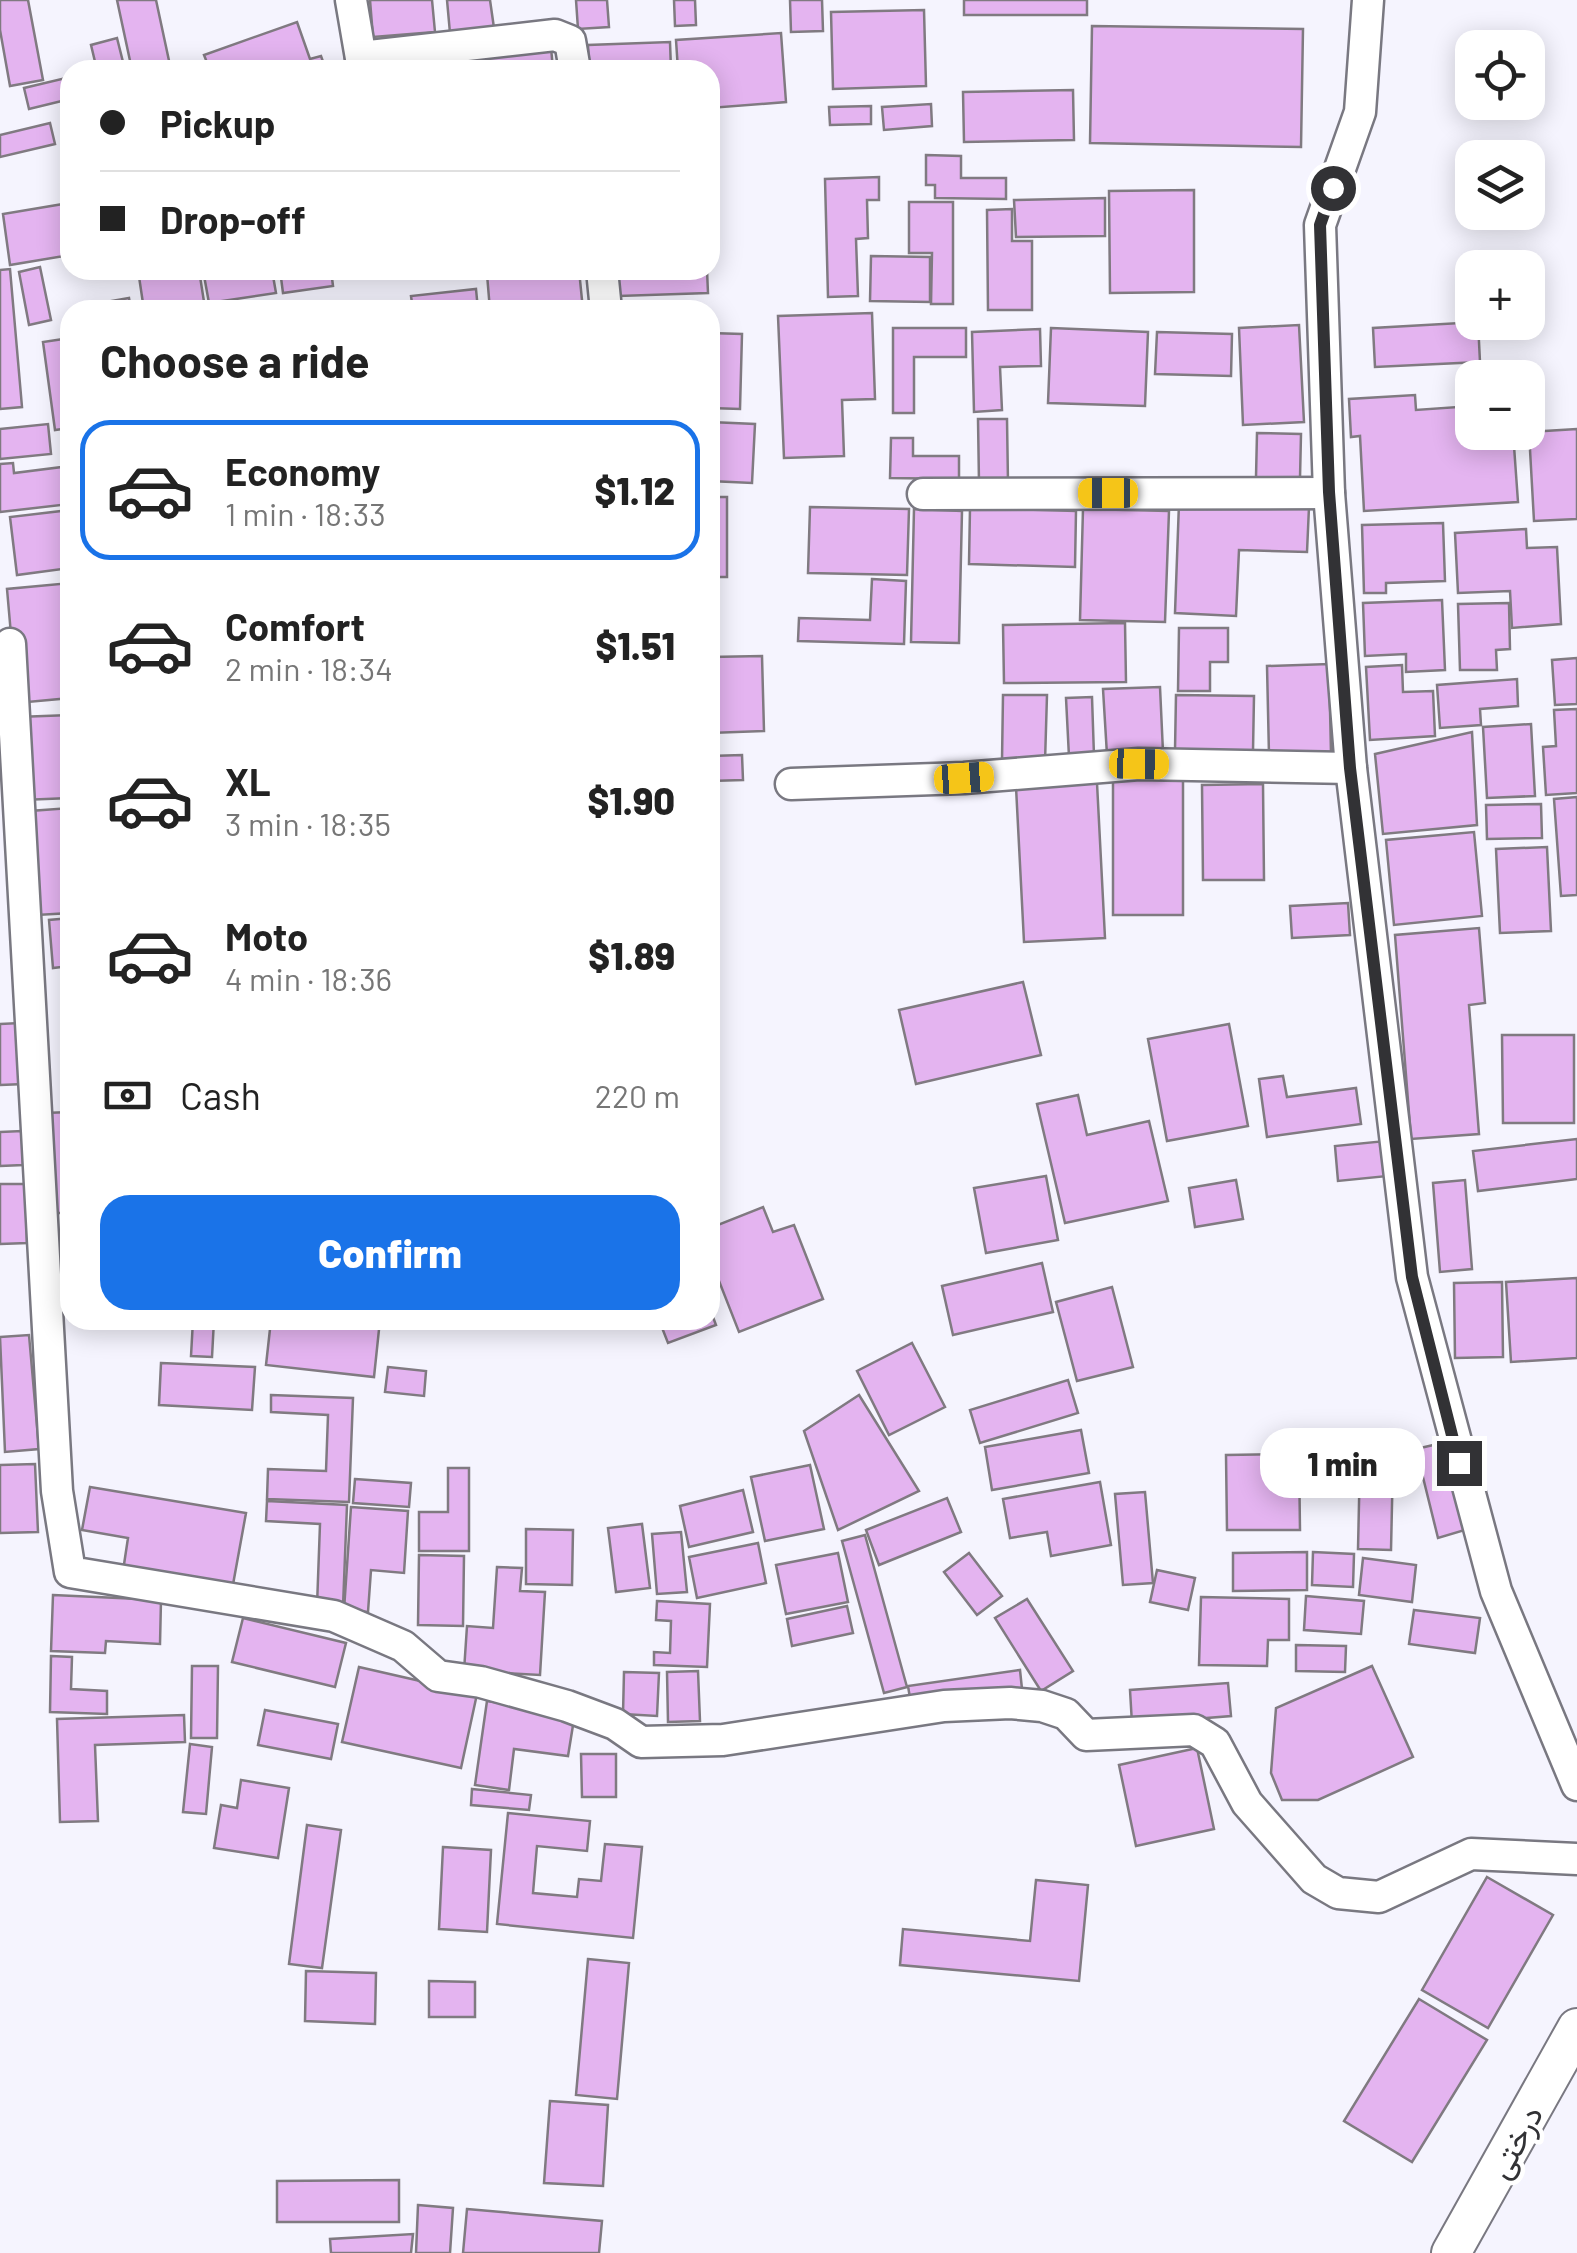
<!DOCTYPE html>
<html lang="en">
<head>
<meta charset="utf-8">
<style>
  body { margin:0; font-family:Barlow,Vazirmatn,sans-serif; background:#f6f6f6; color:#222; height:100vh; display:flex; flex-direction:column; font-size:38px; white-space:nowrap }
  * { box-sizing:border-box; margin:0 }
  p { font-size:32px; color:#767676 }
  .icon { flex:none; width:55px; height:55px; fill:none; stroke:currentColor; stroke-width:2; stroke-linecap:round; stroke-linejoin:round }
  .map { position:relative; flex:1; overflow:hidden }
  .drawer { position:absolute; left:60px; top:300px; width:660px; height:1030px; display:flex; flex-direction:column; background:#fff; border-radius:30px; box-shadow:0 5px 25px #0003 }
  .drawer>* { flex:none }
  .banner { position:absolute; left:60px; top:60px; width:660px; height:220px; border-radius:30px; box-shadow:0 5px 25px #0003; display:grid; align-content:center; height:220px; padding:0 40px; background:#fff }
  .fabs { position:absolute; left:1455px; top:30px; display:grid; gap:20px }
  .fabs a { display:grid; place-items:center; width:90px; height:90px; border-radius:20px; background:#fff; box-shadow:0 5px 25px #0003; font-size:50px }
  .end { position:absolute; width:45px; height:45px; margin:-22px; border:12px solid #323235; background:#fff; box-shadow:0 0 0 5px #fff }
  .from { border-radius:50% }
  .bubble { position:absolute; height:70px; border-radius:30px; background:#fff; box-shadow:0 5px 25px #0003; font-size:32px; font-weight:800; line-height:70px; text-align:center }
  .car { position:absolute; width:30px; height:60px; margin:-30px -15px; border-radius:12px; box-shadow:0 0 8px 2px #0007; background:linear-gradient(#f5c518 24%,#345 0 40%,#f5c518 0 76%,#345 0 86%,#f5c518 0) }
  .banner b { display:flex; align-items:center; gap:35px; height:95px; font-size:38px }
  .banner b+b { border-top:2px solid #e0e0e0 }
  .banner i { width:25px; height:25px; background:#222 }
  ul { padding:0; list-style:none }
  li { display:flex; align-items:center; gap:30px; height:140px; margin:0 20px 15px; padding:0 20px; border:5px solid transparent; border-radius:30px }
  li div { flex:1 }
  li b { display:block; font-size:38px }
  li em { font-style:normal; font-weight:800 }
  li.active { border-color:#1a73e8 }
  li>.icon { width:90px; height:90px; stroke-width:1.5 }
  h2 { padding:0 40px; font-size:45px; line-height:120px }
  .pay { display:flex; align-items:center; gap:25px; height:110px; padding:0 40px; font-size:38px }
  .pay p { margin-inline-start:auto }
  .primary-button { display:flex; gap:20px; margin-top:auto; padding:20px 40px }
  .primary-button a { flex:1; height:115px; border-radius:30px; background:#1a73e8; color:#fff; font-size:40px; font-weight:800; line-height:115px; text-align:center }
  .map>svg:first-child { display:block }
  .building { fill:#e4b4f0; stroke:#807a81; stroke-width:2.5 }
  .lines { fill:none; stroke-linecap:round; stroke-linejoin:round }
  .minor-casing { stroke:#797881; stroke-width:35 }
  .tertiary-casing { stroke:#797881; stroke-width:42 }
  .minor { stroke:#fff; stroke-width:30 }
  .tertiary { stroke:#fff; stroke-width:38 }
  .route { stroke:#323235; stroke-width:12 }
  .labels { text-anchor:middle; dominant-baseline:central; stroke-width:9; stroke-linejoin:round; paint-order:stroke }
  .street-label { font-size:32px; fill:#323235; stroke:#fff }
</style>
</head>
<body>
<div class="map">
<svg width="1577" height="2253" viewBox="0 0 1577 2253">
  <rect width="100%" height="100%" fill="#f5f4fe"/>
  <g class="building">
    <path d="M0,0h28l15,80 -33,6 -10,-56z"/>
    <path d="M117,0h39l15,70h-39z"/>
    <path d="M370,0h62l3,32 -62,5z"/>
    <path d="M447,0h43l4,28 -44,5z"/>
    <path d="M576,0h31l2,27 -31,2z"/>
    <path d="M674,0h21l1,25 -21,1z"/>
    <path d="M790,0h32l1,31 -32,1z"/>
    <rect x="964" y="0" width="123" height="15"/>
    <path d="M924,10l2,76 -93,3 -2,-77z"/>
    <path d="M297,22l13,37 11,-3 5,14h-116l-6,-15z"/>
    <path d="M1092,26l211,3 -2,118 -211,-4z"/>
    <path d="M781,33l5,69 -76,6v-38h-32l-2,-30z"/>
    <path d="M117,38l8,32h-28l-6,-25z"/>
    <path d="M670,42l1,28h-82l-1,-25z"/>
    <path d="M551,47l2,23h-100l-1,-13z"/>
    <path d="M70,77v22l-41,10 -5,-21z"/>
    <path d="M1073,90l1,50 -110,2 -1,-50z"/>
    <path d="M931,104l1,22 -48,4 -2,-23z"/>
    <path d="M871,106v18l-41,1 -1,-18z"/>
    <path d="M50,123l5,21 -55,13v-22z"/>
    <path d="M926,155l35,1v22h45v21l-71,-1v-13h-9z"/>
    <path d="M879,177v23h-12l1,38 -12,1 2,57 -30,1 -3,-118z"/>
    <path d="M1194,190v102l-84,1 -1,-102z"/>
    <path d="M1105,198v38l-89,1 -2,-37z"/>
    <path d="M909,202h44v102h-22l1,-51h-23z"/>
    <path d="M63,204l7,51 -60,10 -7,-51z"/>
    <path d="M1012,209v32h20v69h-44l-1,-100z"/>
    <path d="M871,256l59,1v45l-60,-1z"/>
    <path d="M40,267l11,53 -22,5 -10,-53z"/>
    <path d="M10,269l12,138 -22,2v-139z"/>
    <path d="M138,270h61l6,38 -61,2z"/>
    <path d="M203,270h69l4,23 -67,10z"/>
    <path d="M280,270h51l2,16 -50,7z"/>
    <path d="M526,270h53l4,40h-93l-3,-36z"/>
    <path d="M618,270h89l1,23 -89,3z"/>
    <path d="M476,289l2,21h-65l-2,-14z"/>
    <path d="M129,298l2,12h-41l-1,-5z"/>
    <path d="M872,313l3,86 -33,1 2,56 -60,2 -6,-142z"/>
    <path d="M1478,322l2,40 -105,5 -2,-39z"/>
    <path d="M1299,325l5,97 -61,3 -4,-97z"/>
    <path d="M893,328h73v29h-52v56h-21z"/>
    <path d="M1051,328l97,4 -3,74 -97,-3z"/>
    <path d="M1040,329l1,37 -41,1 2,43 -28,2 -2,-80z"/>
    <path d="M1157,332l75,2 -1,42 -76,-2z"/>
    <path d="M710,333l32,1 -2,75 -30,-1z"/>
    <path d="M70,338v90l-15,2 -12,-88z"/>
    <path d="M1415,395l1,15 56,-4v26h41l5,70 -154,9 -4,-75 -9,1 -2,-38z"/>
    <path d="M978,419h29l1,64h-29z"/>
    <path d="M710,422l45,2 -3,59 -42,-2z"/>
    <path d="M48,424l3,30 -51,5v-30z"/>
    <path d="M1577,429v90l-43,2 -5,-89z"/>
    <path d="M1257,433l44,1 -1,44 -44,-1z"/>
    <path d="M891,438h22v18h46v23l-69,-1z"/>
    <path d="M13,463l1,10 56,-7v38l-70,8v-48z"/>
    <rect x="710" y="497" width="17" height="80"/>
    <path d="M1179,503l130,4 -2,45 -68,-2 -3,66 -61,-3z"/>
    <path d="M810,507l99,2 -2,66 -99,-2z"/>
    <path d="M970,508l106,3 -1,56 -106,-3z"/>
    <path d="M914,509l48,2 -3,132 -48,-1z"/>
    <path d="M1083,509l86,2 -4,111 -85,-2z"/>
    <path d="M70,510v58l-53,7 -7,-58z"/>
    <path d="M1443,523l2,58 -59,2v10h-22l-2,-68z"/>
    <path d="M1526,529l1,19 30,-1 4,77 -49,4 -2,-37 -52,2 -3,-60z"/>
    <path d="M872,579l34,2 -2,63 -106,-3 1,-23 71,2z"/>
    <path d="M70,583v115l-53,5 -10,-114z"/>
    <path d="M1442,600l3,70 -39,2v-18l-41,2 -2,-53z"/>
    <path d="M1509,603l1,46 -14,1 1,20h-37l-2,-66z"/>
    <path d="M1125,623l1,59 -122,1 -1,-58z"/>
    <path d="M1179,628h49v34h-18v29h-32z"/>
    <path d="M762,656l2,75 -54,2v-76z"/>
    <path d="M1577,658v46l-22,1 -3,-45z"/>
    <path d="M1329,664l2,90 -62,1 -2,-89z"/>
    <path d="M1402,665l1,27 30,-1 2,45 -65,4 -4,-73z"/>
    <path d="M1517,679l1,27 -38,3 1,16 -41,3 -3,-43z"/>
    <path d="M1160,687l3,65 -56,3 -4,-66z"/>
    <path d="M1003,695h44l-2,67 -43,-1z"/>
    <path d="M1176,695l78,1 -1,55 -78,-1z"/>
    <path d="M1092,697l2,59 -25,1 -3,-59z"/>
    <path d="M1577,709v84l-31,2 -3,-48 13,-1 -2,-36z"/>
    <path d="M70,715v83l-48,2 -4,-83z"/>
    <path d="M1531,724l4,72 -48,2 -4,-71z"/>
    <path d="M1472,732l5,93 -94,9 -8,-80z"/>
    <path d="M742,755l1,25 -33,1v-25z"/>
    <rect x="1113" y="774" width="70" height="141"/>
    <path d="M1097,783l8,155 -81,4 -8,-155z"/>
    <path d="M1263,784l1,96h-61l-1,-95z"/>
    <path d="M1577,797v98l-16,1 -7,-97z"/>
    <path d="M1541,804l1,34 -55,1 -1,-34z"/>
    <path d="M70,808v105l-33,2 -7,-104z"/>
    <path d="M1474,832l8,84 -88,9 -8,-85z"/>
    <path d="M1547,847l4,84 -51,2 -4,-84z"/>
    <path d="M1348,903l2,32 -58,3 -2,-32z"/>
    <path d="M70,918v48l-17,2 -4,-48z"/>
    <path d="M1479,928l6,75 -16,2 10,129 -68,5 -16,-204z"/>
    <path d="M1023,982l18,73 -125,29 -17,-74z"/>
    <path d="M20,1023l4,61 -24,1v-61z"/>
    <path d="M1229,1024l19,102 -81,15 -19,-102z"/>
    <path d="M1502,1035h72v88h-71z"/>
    <path d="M1283,1076l4,21 69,-9 5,36 -94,13 -8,-58z"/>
    <path d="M1078,1095l9,40 62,-14 19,80 -103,22 -28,-119z"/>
    <path d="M70,1112v101h-23l-2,-100z"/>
    <path d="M22,1131l1,34 -23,1v-34z"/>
    <path d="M1577,1139v40l-99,12 -5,-40z"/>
    <path d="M1385,1141l3,35 -50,5 -3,-35z"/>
    <path d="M1046,1176l12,64 -72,13 -12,-65z"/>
    <path d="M1236,1180l7,39 -48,8 -6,-39z"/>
    <path d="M1465,1180l7,89 -32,3 -7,-89z"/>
    <path d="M0,1184h26l1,59 -27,1z"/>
    <path d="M763,1207l10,25 21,-7 29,74 -84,33 -29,-74v-30z"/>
    <path d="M1042,1263l11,49 -100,23 -11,-49z"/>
    <path d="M1577,1278v80l-66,4 -5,-80z"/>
    <path d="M1502,1282l1,75 -48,1 -1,-75z"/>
    <path d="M1112,1287l21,80 -56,14 -21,-79z"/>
    <path d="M710,1309l6,16 -48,18 -9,-23h51z"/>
    <path d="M193,1320h21l-2,37 -21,-1z"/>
    <path d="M271,1320h109l-6,57 -108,-12z"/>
    <path d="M29,1335l10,114 -34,3 -5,-115z"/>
    <path d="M912,1343l33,64 -56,28 -32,-64z"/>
    <path d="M161,1363l94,4 -3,43 -93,-5z"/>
    <path d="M388,1367l38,4 -2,25 -39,-4z"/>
    <path d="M1068,1380l10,33 -98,30 -10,-33z"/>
    <path d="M271,1395l82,3 -4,104 -82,-3 1,-30 58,2 2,-56 -57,-3z"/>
    <path d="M859,1395l60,96 -81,39 -34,-99z"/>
    <path d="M1081,1430l8,43 -97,17 -7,-43z"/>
    <path d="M1442,1443l23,87 -27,8 -22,-89z"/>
    <path d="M1299,1454l1,76h-73l-1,-75z"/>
    <path d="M1360,1459l33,1 -2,90 -33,-1z"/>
    <path d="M35,1464l3,68 -38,1v-68z"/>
    <path d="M810,1465l14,64 -59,12 -14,-64z"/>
    <path d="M448,1468h21v83h-50v-39h29z"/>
    <path d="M355,1479l56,4 -2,24 -56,-4z"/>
    <path d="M1100,1482l11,63 -60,11 -4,-24 -37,6 -7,-39z"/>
    <path d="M90,1487l156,26 -14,77 -109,-19 5,-33 -46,-8z"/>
    <path d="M743,1490l10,42 -64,15 -9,-41z"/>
    <path d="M1145,1492l8,91 -30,2 -8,-91z"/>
    <path d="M947,1498l14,34 -82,33 -13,-35z"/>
    <path d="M267,1501l80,4 -4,102 -26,-1 3,-82 -54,-3z"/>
    <path d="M351,1507l57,4 -4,62 -33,-3 -3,42 -24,-2z"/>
    <path d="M642,1524l8,64 -34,4 -8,-64z"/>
    <path d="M526,1529l47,1 -1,55 -46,-1z"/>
    <path d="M681,1532l6,60 -30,2 -5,-60z"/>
    <path d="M865,1535l42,152 -23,6 -42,-152z"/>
    <path d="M758,1543l8,40 -69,15 -8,-41z"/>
    <path d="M1307,1552v38l-74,1v-38z"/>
    <path d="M1313,1552l41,2 -1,33 -41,-2z"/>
    <path d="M838,1553l10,49 -62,12 -10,-49z"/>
    <path d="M969,1553l33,43 -25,19 -33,-43z"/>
    <path d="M419,1555l45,1 -1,70 -45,-1z"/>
    <path d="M1363,1558l53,7 -4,37 -53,-7z"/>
    <path d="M497,1567l25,1 -2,23 25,1 -5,83 -76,-4 3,-45 26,2z"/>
    <path d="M1157,1570l38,8 -7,32 -38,-8z"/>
    <path d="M53,1595l108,5 -1,44 -54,-3 -1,12 -54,-2z"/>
    <path d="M1306,1596l58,5 -3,33 -57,-4z"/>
    <path d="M1201,1597l88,2v41h-21l-1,26 -68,-1z"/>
    <path d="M1027,1599l46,72 -32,20 -46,-73z"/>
    <path d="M657,1601l53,3 -3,63 -53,-2v-13l16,1 1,-32 -15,-1z"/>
    <path d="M847,1606l6,27 -61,13 -5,-27z"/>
    <path d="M1414,1610l66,8 -5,35 -66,-9z"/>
    <path d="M243,1618l103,25 -11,44 -103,-25z"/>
    <path d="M1296,1645l50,1 -1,26 -49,-1z"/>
    <path d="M51,1656l21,1 -1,32 36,2v23l-57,-2z"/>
    <path d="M192,1666h26l-1,72h-26z"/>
    <path d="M1372,1666l41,91 -95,43h-36l-11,-27 5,-65z"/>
    <path d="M359,1667l118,27 -16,74 -119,-26z"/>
    <path d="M1020,1670l2,19 -111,15 -3,-18z"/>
    <path d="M698,1671l2,50 -32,1 -1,-50z"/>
    <path d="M624,1672l35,1 -2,43 -34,-2z"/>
    <path d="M1228,1683l3,33 -99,8 -2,-34z"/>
    <path d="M487,1701l88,12 -7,43 -54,-7 -5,41 -34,-5z"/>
    <path d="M265,1710l73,14 -7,35 -73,-14z"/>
    <path d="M184,1715l1,27 -90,3 3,76 -38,1 -3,-103z"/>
    <path d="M190,1744l22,3 -6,67 -23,-2z"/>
    <path d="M1197,1748l17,81 -78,17 -17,-81z"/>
    <path d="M581,1754h35v43h-34z"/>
    <path d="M241,1780l48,8 -11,70 -64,-10 7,-43 16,3z"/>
    <path d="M472,1789l59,6 -2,15 -58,-5z"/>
    <path d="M508,1813l82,8 -3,30 -50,-5 -4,47 44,4 2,-18 22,2 4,-37 37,3 -9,91 -136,-14z"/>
    <path d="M307,1825l34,5 -19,138 -33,-4z"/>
    <path d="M443,1847l48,3 -4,82 -48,-3z"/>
    <path d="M1487,1877l66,38 -65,113 -66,-38z"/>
    <path d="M1036,1880l52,5 -9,96 -179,-16 3,-36 127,12z"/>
    <path d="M588,1959l41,4 -12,136 -41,-4z"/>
    <path d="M306,1971l70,2 -1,51 -70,-3z"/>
    <path d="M429,1981l46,1v35h-46z"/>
    <path d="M1419,1999l68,41 -75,122 -68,-41z"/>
    <path d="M550,2101l58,4 -5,81 -59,-3z"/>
    <path d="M399,2180v42h-122v-41z"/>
    <path d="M418,2205l35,3 -3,45h-34z"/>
    <path d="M467,2209l135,12 -3,32h-136z"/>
    <path d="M413,2234l-2,19h-80l-1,-14z"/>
  </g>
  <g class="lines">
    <g class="minor-casing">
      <g id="minor">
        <path d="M351,0l12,70"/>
        <path d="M1368,0l-8,112 -40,113 9,268 22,275 61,509 84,314 81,194"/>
        <path d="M361,57l194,-22 15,6 5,29"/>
        <path d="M602,270l4,40"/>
        <path d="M923,494l406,-1"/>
        <path d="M10,644l47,847 13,81 264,44 69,30 35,30 43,6 86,24 48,18 26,18 82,-2 221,-34 66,-3 32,3 24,8 20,21 108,-5 21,13 32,60 67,76 24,14 41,4 92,-43 106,5"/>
        <path d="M791,784l173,-6 175,-14 212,4"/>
      </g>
    </g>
    <g class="tertiary-casing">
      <path id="tertiary" d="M1451,2253l126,-225"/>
    </g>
    <use href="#minor" class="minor"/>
    <use href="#tertiary" class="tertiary"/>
  </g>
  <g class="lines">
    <path class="route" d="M1333,188l-13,37 9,267 21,276 62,509 47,186"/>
  </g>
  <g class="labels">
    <g class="street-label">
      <text transform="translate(1514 2141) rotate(-61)">درختی</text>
    </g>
  </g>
</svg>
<div class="fabs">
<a><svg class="icon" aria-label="locate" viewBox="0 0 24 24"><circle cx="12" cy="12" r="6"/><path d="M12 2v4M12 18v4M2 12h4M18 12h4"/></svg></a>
<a><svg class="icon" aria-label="layers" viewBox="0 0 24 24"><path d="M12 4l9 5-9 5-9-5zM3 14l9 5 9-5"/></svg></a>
<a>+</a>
<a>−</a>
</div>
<i class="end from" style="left:1333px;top:188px"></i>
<i class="end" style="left:1459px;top:1463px"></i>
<div class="bubble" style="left:1260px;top:1428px;width:165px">1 min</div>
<i class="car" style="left:1108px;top:493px;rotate:270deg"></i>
<i class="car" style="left:1139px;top:764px;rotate:91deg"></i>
<i class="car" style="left:964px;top:778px;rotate:86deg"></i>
<div class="banner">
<b><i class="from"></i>Pickup</b>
<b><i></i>Drop-off</b>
</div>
<section class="drawer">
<h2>Choose a ride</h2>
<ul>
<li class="active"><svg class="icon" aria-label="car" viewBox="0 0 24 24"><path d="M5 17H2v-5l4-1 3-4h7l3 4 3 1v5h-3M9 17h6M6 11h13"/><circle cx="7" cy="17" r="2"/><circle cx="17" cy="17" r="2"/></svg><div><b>Economy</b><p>1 min · 18:33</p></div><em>$1.12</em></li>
<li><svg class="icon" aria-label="car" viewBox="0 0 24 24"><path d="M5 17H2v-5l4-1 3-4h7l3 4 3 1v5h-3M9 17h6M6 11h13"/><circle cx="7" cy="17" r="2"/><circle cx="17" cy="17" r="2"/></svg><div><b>Comfort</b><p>2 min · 18:34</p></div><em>$1.51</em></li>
<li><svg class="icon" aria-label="car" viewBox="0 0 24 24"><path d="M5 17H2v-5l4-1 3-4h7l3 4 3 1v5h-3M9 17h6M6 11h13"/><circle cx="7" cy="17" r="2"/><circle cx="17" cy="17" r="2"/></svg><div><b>XL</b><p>3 min · 18:35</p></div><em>$1.90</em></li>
<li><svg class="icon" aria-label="car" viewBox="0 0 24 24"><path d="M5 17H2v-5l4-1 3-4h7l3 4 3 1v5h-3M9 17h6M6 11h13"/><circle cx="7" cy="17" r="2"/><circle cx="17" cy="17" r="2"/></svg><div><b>Moto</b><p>4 min · 18:36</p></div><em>$1.89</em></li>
</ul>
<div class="pay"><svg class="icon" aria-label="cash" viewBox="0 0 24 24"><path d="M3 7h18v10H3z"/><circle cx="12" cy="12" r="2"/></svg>Cash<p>220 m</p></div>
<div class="primary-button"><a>Confirm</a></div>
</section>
</div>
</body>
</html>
